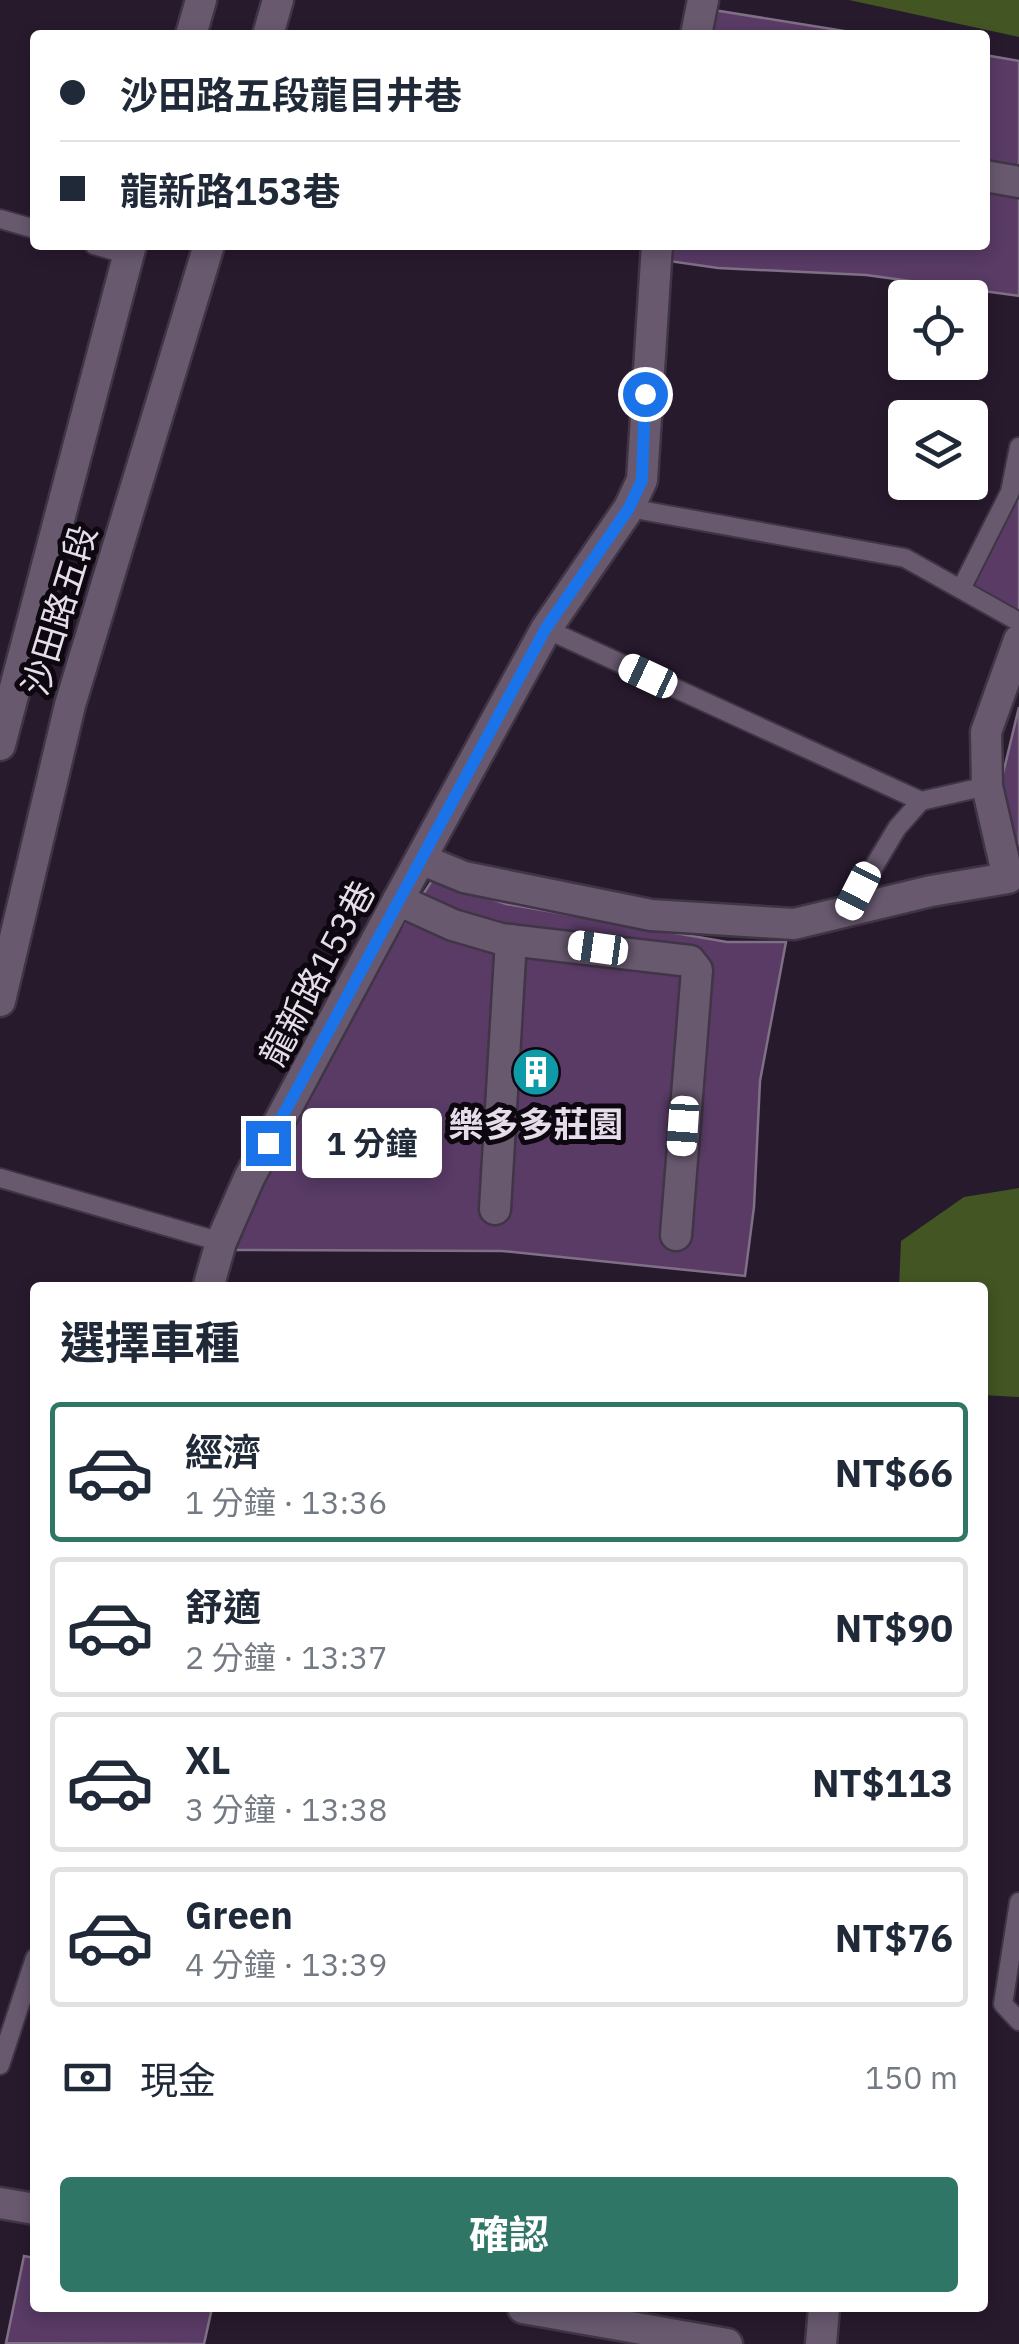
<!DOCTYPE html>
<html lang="zh-TW">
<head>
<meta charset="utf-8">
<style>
  body { margin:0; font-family:"IBM Plex Sans","Noto Sans TC",sans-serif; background:#f2f2f3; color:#1f2937; height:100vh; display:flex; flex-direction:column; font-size:38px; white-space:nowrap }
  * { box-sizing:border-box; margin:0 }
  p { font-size:32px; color:#747a83 }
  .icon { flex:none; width:55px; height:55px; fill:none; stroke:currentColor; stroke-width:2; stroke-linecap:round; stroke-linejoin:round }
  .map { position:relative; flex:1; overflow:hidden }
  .panel { position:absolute; left:30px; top:1282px; width:958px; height:1030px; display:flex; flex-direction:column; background:#fff; border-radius:10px; box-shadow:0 5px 15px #0003 }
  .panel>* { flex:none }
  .guide { position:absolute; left:30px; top:30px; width:960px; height:220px; border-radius:10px; box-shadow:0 5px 15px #0003; display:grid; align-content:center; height:220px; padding:0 30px; background:#fff }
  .buttons { position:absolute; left:888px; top:280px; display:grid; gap:20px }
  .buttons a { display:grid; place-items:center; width:100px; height:100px; border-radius:10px; background:#fff; box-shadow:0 5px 15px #0003; font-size:50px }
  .end { position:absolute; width:45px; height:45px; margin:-22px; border:12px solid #1a73e8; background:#fff; box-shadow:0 0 0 5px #fff }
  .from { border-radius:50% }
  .bubble { position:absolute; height:70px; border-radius:10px; background:#fff; box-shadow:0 5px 15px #0003; font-size:32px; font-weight:700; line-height:70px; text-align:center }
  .car { position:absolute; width:30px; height:60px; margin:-30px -15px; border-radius:12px; box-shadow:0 0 8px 2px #0007; background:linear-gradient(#fff 24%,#345 0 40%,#fff 0 76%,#345 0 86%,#fff 0) }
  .guide b { display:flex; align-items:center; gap:35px; height:95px; font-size:38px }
  .guide b+b { border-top:2px solid #e0e1e3 }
  .guide i { width:25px; height:25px; background:#1f2937 }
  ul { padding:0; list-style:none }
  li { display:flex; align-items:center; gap:30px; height:140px; margin:0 20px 15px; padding:0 10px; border:5px solid #e0e1e3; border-radius:10px }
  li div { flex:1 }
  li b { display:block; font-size:38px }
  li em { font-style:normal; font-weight:700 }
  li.active { border-color:#2f7666 }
  li>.icon { width:90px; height:90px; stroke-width:1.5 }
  h2 { padding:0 30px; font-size:45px; line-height:120px }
  .pay { display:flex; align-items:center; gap:25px; height:110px; padding:0 30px; font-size:38px }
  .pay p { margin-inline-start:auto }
  .button { display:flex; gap:20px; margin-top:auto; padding:20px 30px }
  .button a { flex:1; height:115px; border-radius:10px; background:#2f7666; color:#fff; font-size:40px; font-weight:700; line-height:115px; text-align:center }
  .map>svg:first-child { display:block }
  .forest { fill:#425523 }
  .building { fill:#593b66; stroke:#807086; stroke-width:2.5 }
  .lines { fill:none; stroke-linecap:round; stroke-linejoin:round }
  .service-casing { stroke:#3f3544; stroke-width:22 }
  .minor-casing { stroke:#3f3544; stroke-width:35 }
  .tertiary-casing { stroke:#3f3544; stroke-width:35 }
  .service { stroke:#68596f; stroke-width:18 }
  .minor { stroke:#68596f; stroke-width:30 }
  .tertiary { stroke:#68596f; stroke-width:30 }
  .route { stroke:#1a73e8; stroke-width:12 }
  .labels { text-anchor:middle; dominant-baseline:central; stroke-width:10; stroke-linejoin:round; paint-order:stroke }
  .street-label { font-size:35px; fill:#e6ddea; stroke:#0d070f }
  .poi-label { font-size:35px; font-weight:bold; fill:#e6ddea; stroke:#0d070f }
</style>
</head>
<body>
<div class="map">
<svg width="1019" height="2344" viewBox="0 0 1019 2344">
  <rect width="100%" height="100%" fill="#271a2d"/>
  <g class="forest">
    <path d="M849,0h170v37z"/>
    <path d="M1019,1188v209l-36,-2 -1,-107 -83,-1 2,-46 63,-44z"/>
  </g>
  <g class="building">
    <path d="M701,8l168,27h-173z"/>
    <path d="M985,55l34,6v235l-153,-21 -148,-7 -63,-9 2,-14h328z"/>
    <path d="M1019,452v170l-58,-33z"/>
    <path d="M1019,707v159l-18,-84z"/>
    <path d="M433,879l73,25 221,38h59l-26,139 -6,126 -9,69 -243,-25 -270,-1 82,-188z"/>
    <path d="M24,2256l11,2v50h177l-8,36 -198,-1z"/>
  </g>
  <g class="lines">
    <g class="service-casing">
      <g id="service">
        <path d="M0,219l35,10"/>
        <path d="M94,245l35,10"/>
        <path d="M629,508l276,50 114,64"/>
        <path d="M961,589l49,-97 9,-45"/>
        <path d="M546,629l375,172 66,-15"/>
        <path d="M848,910l49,-82 24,-27"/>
        <path d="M0,1178l221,64"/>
        <path d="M1019,1902l-16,102 16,17"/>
        <path d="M0,2065l35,-107"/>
      </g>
    </g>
    <g class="minor-casing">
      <g id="minor">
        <path d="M696,35l7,-35"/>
        <path d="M985,176l34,6"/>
        <path d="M423,860l41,17 187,38 143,9 137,-33 77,-13 -21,-92 -1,-54 33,-92"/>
        <path d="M398,900l55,25 48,14 189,22 7,9 -21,265"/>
        <path d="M495,1209l16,-269"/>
        <path d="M208,1288l13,-46 28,-64 149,-278 148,-271 83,-121 13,-28 15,-235"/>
        <path d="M821,2344l3,-36"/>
      </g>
    </g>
    <g class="tertiary-casing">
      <g id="tertiary">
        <path d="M191,35l10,-35"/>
        <path d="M268,35l10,-35"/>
        <path d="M0,745l131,-500"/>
        <path d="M0,1001l70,-296 139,-460"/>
        <path d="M0,2203l35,6"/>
        <path d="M523,2308l204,36"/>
      </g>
    </g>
    <use href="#service" class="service"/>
    <use href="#minor" class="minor"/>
    <use href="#tertiary" class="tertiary"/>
  </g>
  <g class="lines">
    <path class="route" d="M268,1143l278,-515 83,-120 13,-28 3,-86"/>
  </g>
  <defs>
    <g id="building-disc" transform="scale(2.5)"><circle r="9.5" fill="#0f9aa8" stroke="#0d070f"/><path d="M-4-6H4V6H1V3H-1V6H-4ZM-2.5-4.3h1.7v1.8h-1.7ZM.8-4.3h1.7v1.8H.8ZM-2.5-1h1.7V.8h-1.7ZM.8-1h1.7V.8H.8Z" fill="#fff"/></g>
  </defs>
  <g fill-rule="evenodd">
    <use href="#building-disc" x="536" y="1072"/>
  </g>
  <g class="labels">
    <g class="street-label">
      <text transform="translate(59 610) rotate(-73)">沙田路五段</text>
      <text transform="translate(317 973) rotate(-62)">龍新路153巷</text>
    </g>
    <g class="poi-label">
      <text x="536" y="1124">樂多多莊園</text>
    </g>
  </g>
</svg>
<div class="buttons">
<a><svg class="icon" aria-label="locate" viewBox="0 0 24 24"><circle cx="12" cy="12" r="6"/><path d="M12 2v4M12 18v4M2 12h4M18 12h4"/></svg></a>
<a><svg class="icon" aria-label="layers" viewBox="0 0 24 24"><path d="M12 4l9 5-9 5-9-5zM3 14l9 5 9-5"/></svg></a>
</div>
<i class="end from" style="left:645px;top:394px"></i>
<i class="end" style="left:268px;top:1143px"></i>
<div class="bubble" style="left:302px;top:1108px;width:140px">1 分鐘</div>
<i class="car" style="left:648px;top:676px;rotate:295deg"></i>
<i class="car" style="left:858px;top:891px;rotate:207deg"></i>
<i class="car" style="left:598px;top:948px;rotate:278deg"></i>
<i class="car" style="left:683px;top:1126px;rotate:184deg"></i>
<div class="guide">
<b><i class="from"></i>沙田路五段龍目井巷</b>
<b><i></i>龍新路153巷</b>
</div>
<section class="panel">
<h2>選擇車種</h2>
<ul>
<li class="active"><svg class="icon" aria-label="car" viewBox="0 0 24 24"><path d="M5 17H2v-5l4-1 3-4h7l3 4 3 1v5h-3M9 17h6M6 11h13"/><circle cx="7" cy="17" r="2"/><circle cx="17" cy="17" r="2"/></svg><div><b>經濟</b><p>1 分鐘 · 13:36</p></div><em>NT$66</em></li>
<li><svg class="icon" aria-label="car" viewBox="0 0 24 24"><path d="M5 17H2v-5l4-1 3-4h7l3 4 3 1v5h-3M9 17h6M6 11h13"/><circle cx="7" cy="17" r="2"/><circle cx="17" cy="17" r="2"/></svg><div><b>舒適</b><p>2 分鐘 · 13:37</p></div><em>NT$90</em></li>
<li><svg class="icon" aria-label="car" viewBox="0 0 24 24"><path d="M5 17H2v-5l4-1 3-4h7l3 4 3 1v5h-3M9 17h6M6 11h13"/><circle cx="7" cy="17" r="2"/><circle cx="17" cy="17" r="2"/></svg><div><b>XL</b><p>3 分鐘 · 13:38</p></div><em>NT$113</em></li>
<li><svg class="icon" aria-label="car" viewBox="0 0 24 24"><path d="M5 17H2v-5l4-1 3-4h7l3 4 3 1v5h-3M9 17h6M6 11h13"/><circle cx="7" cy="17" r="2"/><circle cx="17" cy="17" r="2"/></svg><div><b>Green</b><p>4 分鐘 · 13:39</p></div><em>NT$76</em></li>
</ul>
<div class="pay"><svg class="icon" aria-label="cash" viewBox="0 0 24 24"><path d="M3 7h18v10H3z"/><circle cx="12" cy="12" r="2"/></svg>現金<p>150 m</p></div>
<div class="button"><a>確認</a></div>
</section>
</div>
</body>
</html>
